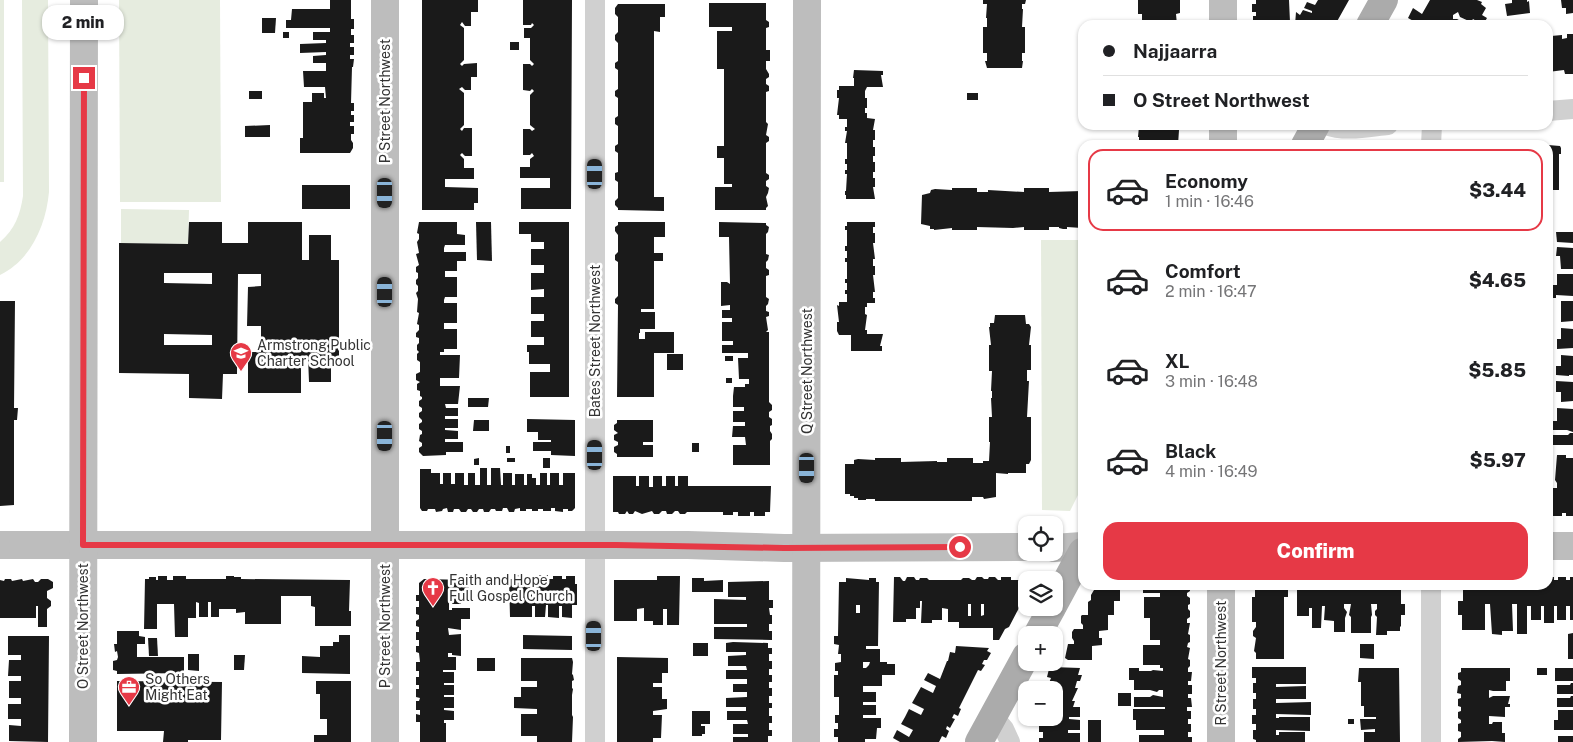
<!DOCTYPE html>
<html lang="en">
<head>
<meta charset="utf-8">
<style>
  body { margin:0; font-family:"Public Sans",sans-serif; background:#f2f2f2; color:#202124; height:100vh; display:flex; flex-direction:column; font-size:19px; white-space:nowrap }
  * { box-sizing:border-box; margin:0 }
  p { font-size:16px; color:#757577 }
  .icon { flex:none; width:28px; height:28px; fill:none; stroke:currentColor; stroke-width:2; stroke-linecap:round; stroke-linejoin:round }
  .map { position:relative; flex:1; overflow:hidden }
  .details { position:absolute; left:1078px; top:140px; width:475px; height:450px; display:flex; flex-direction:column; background:#fff; border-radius:15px; box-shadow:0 1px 4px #0004 }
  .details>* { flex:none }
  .top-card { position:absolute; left:1078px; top:20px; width:475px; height:110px; border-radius:15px; box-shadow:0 1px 4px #0004; display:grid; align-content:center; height:110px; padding:0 25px; background:#fff }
  .tools { position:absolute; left:1018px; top:516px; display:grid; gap:10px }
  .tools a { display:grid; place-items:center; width:45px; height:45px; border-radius:10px; background:#fff; box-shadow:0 1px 4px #0004; font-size:25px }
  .end { position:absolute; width:22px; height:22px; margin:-11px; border:6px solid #e63946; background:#fff; box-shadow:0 0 0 2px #fff }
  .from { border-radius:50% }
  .bubble { position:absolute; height:35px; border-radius:15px; background:#fff; box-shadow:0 1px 4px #0004; font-size:16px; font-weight:800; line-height:35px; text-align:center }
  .car { position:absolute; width:15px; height:30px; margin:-15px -8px; border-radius:6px; box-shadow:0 0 4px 1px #0007; background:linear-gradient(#222 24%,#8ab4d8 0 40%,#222 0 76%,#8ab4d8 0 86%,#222 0) }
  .top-card b { display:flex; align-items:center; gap:18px; height:48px; font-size:19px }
  .top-card b+b { border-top:1px solid #e0e0e0 }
  .top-card i { width:12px; height:12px; background:#202124 }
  ul { padding:9px 0 0; list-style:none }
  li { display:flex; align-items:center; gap:15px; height:82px; margin:0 10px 8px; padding:0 15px; border:2px solid transparent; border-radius:15px }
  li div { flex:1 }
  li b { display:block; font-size:19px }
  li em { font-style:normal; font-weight:800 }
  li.current { border-color:#e63946 }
  li>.icon { width:45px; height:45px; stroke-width:1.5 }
  .primary-button { display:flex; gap:10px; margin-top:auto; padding:10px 25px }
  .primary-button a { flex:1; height:58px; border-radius:15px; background:#e63946; color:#fff; font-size:20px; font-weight:800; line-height:58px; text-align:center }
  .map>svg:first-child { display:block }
  .green { fill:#e6ecdf }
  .building { fill:#1a1a1a; fill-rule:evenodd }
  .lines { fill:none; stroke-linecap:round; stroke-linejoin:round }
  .street { stroke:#d0d0d0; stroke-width:20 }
  .secondary { stroke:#bdbdbd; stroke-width:28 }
  .primary { stroke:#ababab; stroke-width:28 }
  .route { stroke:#e63946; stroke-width:6 }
  .labels { text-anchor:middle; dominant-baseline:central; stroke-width:5; stroke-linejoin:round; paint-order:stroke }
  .street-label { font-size:14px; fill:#333; stroke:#fff }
  .poi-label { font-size:14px; fill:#333; stroke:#fff; text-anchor:start }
</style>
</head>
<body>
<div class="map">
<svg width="1573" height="742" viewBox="0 0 1573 742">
  <rect width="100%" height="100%" fill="#fff"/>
  <g class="green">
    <rect x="0" y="0" width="4" height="182"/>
    <path d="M22,0h26l1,192c-3,33 -18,68 -49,83v-33c15,-13 20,-27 23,-46z"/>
    <path d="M119,0h101l1,202h-101z"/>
    <path d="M121,209l68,1 -1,34 -67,-1z"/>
    <path d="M1041,240h41v247l-12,24 -28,-1z"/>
  </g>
  <g class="building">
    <path d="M330,0h21v19h3v10h-3v6h3v8h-4v4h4v8h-4v4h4l-1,8h-1l-1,36h3v8h-3v4h3v7h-4v4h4v8h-3v6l2,3v5l-3,5h-50v-15h3v-36h9v-9h12v5h2l-1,-11h-21l-1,-16h23v-8h-13v-7l13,-1v-3l-26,1v-9l26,-1v-3h-13v-8h17v-4h-44v-8h5l1,-11h38z"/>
    <path d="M422,0h56v12h-7v14h-6l-3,-4 -2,3 4,3v32l-4,4 2,2 2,-2 13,-1v14h-6v13h-6l-3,-3 -3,2 5,4v32l-4,4 2,2 2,-3h8v28h-7l-3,-3 -2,2 4,4v9h10v11h-29v8l33,1v15h-4v7h-52z"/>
    <path d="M523,0h49l-1,209h-50v-21h29v-10h-30v-11h10v-8l4,-3 -2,-3 -2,2h-7v-26h7l2,2 3,-2 -5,-4v-30l4,-4 -2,-2 -2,2 -7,-1v-26h7l2,2 2,-2 -4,-4v-22h-6v-10h7l3,-3 -2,-2 -1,2h-8z"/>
    <path d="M983,0h43l-1,4h-3v5h1l-1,18h3v26h-3v8h1l-1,7h-35l-2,-7h2v-8h-4v-26h4v-9h-1l1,-14h-4z"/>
    <path d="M1138,0h42v13l-4,1 1,11h-35v-11h-4z"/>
    <path d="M1256,0h33l1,22h-12v3h-25v-9h3v-4h-4v-8h4z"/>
    <path d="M1318,0h31l-14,25h-40l1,-13 4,3 3,-5 9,3v-2l-8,-3 3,-6 8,3z"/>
    <path d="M1430,0h47l5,2 -1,2 5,4 -4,7 5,3 -4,7 -10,-6 -2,3 -11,-5 -2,-5 -5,3v4h4l11,6h-52l1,-2 -9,-5 5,-10 9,6z"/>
    <path d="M1512,0h15v2l2,-1 1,12 -23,3 -2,-12 7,-1z"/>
    <path d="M1561,0h12v13l-7,1v-6h-4z"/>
    <path d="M709,3h57v17l3,2v5l-3,1v22h4v11h-4v8l3,5v3l-3,2v5l3,2v5l-3,1v30l2,2 -2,11 3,2v4l-3,2v30l3,2v4l-3,2v5l3,2 -1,5 -2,4 2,9 -2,2v2h-51v-23h17v-3h-8v-26h-7v-12h7v-77h-7v-38h15v-4h-23z"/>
    <path d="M618,4h47v13h-5v15l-6,-1v166h10v14l-46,-1v-2l-3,-3v-4l3,-3v-16l-3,-2v-7l3,-1v-19l-3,-2v-5l3,-2v-18l-3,-2v-6l3,-2v-18l-3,-2v-5l3,-2v-19l-3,-2v-5l3,-2v-18l-3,-3v-5l3,-3v-15l-3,-3v-6z"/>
    <path d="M262,18h14l-1,15h-13z"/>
    <rect x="283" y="32" width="6" height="6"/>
    <path d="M1567,34h6v40h-8l-1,-4 -16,2v-31l4,-1 -1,-4 11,-1v4l5,-1z"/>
    <rect x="510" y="42" width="9" height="8"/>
    <path d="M854,70l29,1v4h-2l2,12h-16l-2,4v7h2v10h-2v5h2v5l8,1 -2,11h2v10h-2v7h2v9h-2v6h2v10h-2v6h2v9h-2l2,12h-29v-4h-1v-4h1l1,-17h-2v-4h2v-6h-2v-5h2v-16h-2l2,-12h-2v-4h2v-8h-8v-4h-2l2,-17h-2v-8h2v-4h15v-8h-1z"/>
    <rect x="249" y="91" width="13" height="8"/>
    <rect x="967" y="93" width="11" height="7"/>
    <path d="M270,125v12h-25v-11z"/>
    <path d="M1175,125l3,1 1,4 -1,15h-39v-8h-1l1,-11z"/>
    <path d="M1548,145l12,1 1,2v6h-2v36h-11z"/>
    <rect x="302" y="185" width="48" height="24"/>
    <path d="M952,188h25v4h11v-2l36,2v-4h25v4l33,-1v37l-15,-1v2h-4l-4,-1v-1h-10v3h-25v-3l-11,1 -36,-1v3h-25v-2l-18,2v-1h-4v-3l-9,-2 1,-29 8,-2 1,-3 4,-1 17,1z"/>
    <path d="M189,222h33v21h26v-21h54v38h7v-25h22v25h8v97h-8v25h-22l-1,-25h-7v36h-53v-41h13v-26h-14l1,-39 13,-1v-12h-23l-1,100h-14l-1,25 -33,-1v-24l-70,-1v-130l69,1zM164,273h48v11l-48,-1zM164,334l48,1v10h-48z"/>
    <path d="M419,222h38v12l8,1v10h-20l-1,3v4h22v9h-9v10h-12v6h12v20h-12l-1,3v3h13v20h-13v6h13v20h-13v3h-4v3h20l-1,23h-19v8h20l-2,18h-13l1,4h12v8h-13v3h13v9h-13v2l13,1v8h-13v3h18v10h-17v3l-23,1 -4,-4v-4l3,-2v-3l-3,-2 1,-6 2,-1v-3l-3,-2v-5l3,-2v-2l-3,-3v-4l3,-2v-3l-3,-2v-5l3,-2v-2l-2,-1v-5l-3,-1v-6l3,-2 -4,-2v-6l4,-2v-10l-3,-2v-6l2,-2 -2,-2v-5l2,-2v-5l-3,-1v-4l3,-3v-5l-2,-1 2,-11 -2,-1 1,-13 -2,-6 2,-2v-5l-2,-2v-4l2,-2v-5l-2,-1v-5l3,-2 -3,-11 3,-1 -2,-11 2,-3v-5l-2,-1z"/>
    <path d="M476,222h15l1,39 -15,-1z"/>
    <path d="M519,222h50v175h-39v-25h20v-8h-21v-12h-2v-7h17v-8h-13v-16h13v-7h-13v-17h13v-8l-13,1v-17h13v-8h-13v-16h13v-7h-13v-8h-12z"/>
    <path d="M618,222h47v15h-11v16h9v8h-9v48h-13v3h14v17h-15v4h-1v6h6v-7h29v21h-20v44h-37l1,-92 -3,-2v-4l3,-3v-34l-3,-2v-5l3,-3v-17l-3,-4v-4l3,-2z"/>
    <path d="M719,222l47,1v2l3,2 -1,5 -2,2v20l3,1 -1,5 -2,2v6l3,2v5l-3,1v21l3,2 -1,5 -2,2v5l3,1v4l-3,1 2,13 -2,2h3v70l3,3v5l-3,2v5l3,2v6l-2,1v5l2,3v5l-2,2v24h-37v-20h13l-1,-8h-13l1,-11h12v-4h-12v-11h11v-4h-11v-11l1,-9h11v-3h4v-5h-10l-1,-21h10v-5h-26v-8h11v-4h-11v-19h10v-4h-10v-8h8v-5l-9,1v-24h6l3,2 -1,-47h-10z"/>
    <path d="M847,222h28v5h-2v6h2v10h-2l2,16h-2v7h2v9h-2l2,17h-2v6h2v5h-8v4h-2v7l2,1 -2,15h2v4h16l-3,12h2v5h-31v-16h-12l-2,-4v-9h2l-2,-17 2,1v-4h8v-8h-2v-4h2v-7h-2v-4h2v-17h-2v-4h2v-7h-2v-5h2v-16h-2v-4h2z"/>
    <path d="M1556,232h17v11l-16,-1z"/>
    <path d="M1557,247l16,1v21h-12l-1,-13h-4z"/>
    <path d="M1557,274h16v22l-17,-1v3h-8v-13h9z"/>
    <path d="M0,301h15l-1,107h4l-1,12h-3v85l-14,1z"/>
    <path d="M1561,301h12v20l-12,1z"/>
    <path d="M995,315h30l1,9h3l2,3 -2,18h2v25h-4v11h2l-2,36h4v43l-2,4h-3v9h-18v1l-12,-1v24l-12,2 -1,-2h-11v4h-97v-2h-9v1h-8v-2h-4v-2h-4v-2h-5v-30h9v-4l4,-1 17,1v-2h26v4l36,-1v1h10v-4h26v5h10v-2h6l1,-19h-1v-25h3l-1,-19h1v-7h-1l1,-20h-3v-26h2l-2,-18h1v-4h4z"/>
    <path d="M1561,328l12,1v19l-16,1v-10h4z"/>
    <rect x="667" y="354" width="16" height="16"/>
    <path d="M1561,355l12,1v19h-4v1l-13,-1v-9h5z"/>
    <rect x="725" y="356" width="8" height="5"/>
    <rect x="726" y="378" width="6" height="5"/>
    <path d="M1556,381l17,1v19l-12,1v-10h-5z"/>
    <path d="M468,398h21l-1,9h-20z"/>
    <path d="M1557,408l16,1v23l-6,-2h-15v-9h5z"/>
    <path d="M527,419l48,1v36l-24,-1v-4h-18v-9h18v-2h-13v-8h-11z"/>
    <path d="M474,420h15v11h-16z"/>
    <path d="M617,420h36v22h-10v3h10v12h-36v-3l-3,-2v-5l4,-2v-3l-4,-2v-5l4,-2 -4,-3v-5l3,-2z"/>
    <path d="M1570,433h3v12h-22v-10h17z"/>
    <rect x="692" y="443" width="7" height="9"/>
    <rect x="506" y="446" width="4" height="7"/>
    <path d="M1557,455h9v3h7v58h-7v-3h-4v3h-9v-4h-5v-54h2l-1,16 2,3 -1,11h7v-5l-2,-3z"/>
    <path d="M479,458v7h-5v-6z"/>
    <rect x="507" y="458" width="8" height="4"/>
    <rect x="543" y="458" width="7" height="10"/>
    <path d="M480,468h7v17h4v-17h9l1,17h2v-12h9v12h3v-11h9v11h3v-11h5v4h4v7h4v-12h7v12h3v-12h9v12h4v-12h12v35l-3,3h-4v-2h-5v3l-8,-1v-3h-4v3h-8v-2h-5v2h-6v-2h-6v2h-6v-3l-5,1 -1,3h-5l-2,-4h-4l-1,3h-6l-1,-2h-4l-2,3h-5l-1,-3h-4l-2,3h-4l-2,-3h-3l-2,3h-5l-2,-3h-5l-1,3h-5l-1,-4 -4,1 -1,2 -6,1 -1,-3h-7l-1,2h-5l-2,-3v-39h11v4h9v11h3v-11h8v11h4v-11h9v12h4v-12h7v12h5z"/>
    <path d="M613,476h23v10h3v-10h10v11h4v-11h9v10h4v-10h9v10h3v-10h10v10h83l-1,26h-5v4h-11v-4h-4v4h-12v-4h-5v3h-10v-3h-36l-2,2h-5l-2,-3h-3l-3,3h-5l-1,-3h-4l-3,3h-5l-2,-3 -10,3 -7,-3 -2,3h-4l-2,-3 -2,3h-6l-1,-2h-5z"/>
    <path d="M513,575h9v4h5v-3h8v3h4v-4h9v4h5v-3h9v3h4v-3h9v8h2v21h-5v13l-10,-1v-11h-3v12l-11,-1v-12h-2l-1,12h-10v-11h-3v11h-22l-1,-38h4z"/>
    <path d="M158,576h9v4h6v-4h13v3h40v-3h8v1h7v2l109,1 -1,31h2v15h-36v-19l-4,-1v-10h-30v28h-36v-12l-9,1v-4h-17v8h-8v-15h-3v15h-9v-14l-3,-1v16h-8v19h-13l-1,-33h-17v25h-13l1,-50h4v-2h7v3h2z"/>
    <path d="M657,576h23l-1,49h-12v-16h-4v16h-10v-4h-9v-13l-7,1v12h-23v-41h43z"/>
    <path d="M894,577h6l3,4h2l2,-4h7l2,3h3l1,-2h7l2,2h32l2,-2h6l3,2h3l2,-3h5l2,2h4l1,-2h6l3,3h3v-3h10v3h9l2,-3h5l3,3h-4v9l-2,5 2,2 -4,9 -3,-2 -1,1 2,2 -11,21 -4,2 -6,11h-6v-12h-34v-6h-11v-13l-6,-1v12h-10v3h-11l1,-22h-2v7h-4v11h-10v3h-13zM968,604h3v12h-3zM981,604h3v11l-3,1z"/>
    <path d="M1548,577h6v3h4v-3h8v3h4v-3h3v43h-3v-14h-4v14h-9v-14h-3v17h-10v-17h-3v14h-10v-14h-4v28h-10v-30h-5l1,27h-11v4l-10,-1 -2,-30h-5v26h-23v-15h-4v-14h5v-16h85z"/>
    <path d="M692,578h12v3l19,-1v12h-31z"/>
    <path d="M846,578l23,2v-2h7v4h3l-1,64h-12v3h14v13h7v2h8v11h-13v11h-19v6h13v10h-13v3h13v10h-13v3h18v10h-4l-1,11h-11v3h-27v-5h-4v-8h4v-6h-3v-8h4v-18h-5v-22h4v-4h-3v-8l6,-1v-8h-3l1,-9 -5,-1v-8h4l1,-54h7zM856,605h4v8h-4zM863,662h7l-1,3 -3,3h-3z"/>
    <path d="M5,579h6l1,2 10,-2 1,2 10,-2 2,3h3l3,-3h7l5,3v6l-6,3v7l4,3v5l-4,3v18h-9v-21h-2v12h-36v-38l4,1z"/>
    <path d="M424,579l45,1 -1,13h-6l-1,11h-9v-2h-3v8h3v-2h18v11h-9v11l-13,-2 1,7 12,-1v22l-9,-1v-2h-4v4h8v13h-13v2h11v11h-10v2h10v10h-10v2h10v11h-10v2l10,1v9h-10v3h2v19h-26v-20h-4v-8l4,1v-5h-4v-9h3l1,-3 -4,-1v-8h3v-4h-3v-8h3v-6h-3v-9h4l-1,-9 -3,-1v-6h3v-6h-3v-8h3v-5l-3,-1v-5l3,-2v-4l-3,-1v-7h3v-6h-3v-6h3v-12z"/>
    <path d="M769,581v19h4v8h-4l1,7h2v9h-3v7h3v9l-58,-1v-12h33v-3h-33v-25l32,1v-3h-18v-15z"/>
    <path d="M1097,585h23v16h-6v14h-6v15l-9,1v7h3v7l-10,1v14h-24l-3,-2 3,-14h6v-3l-2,-3v-6l2,-3h9v-4l-2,-2v-7l1,-1h6v-13l3,-2v-5z"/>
    <path d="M1143,585h47v6l-3,2v3l3,2v6l-2,1v4l2,2v6l-3,2v4h3l-2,11 2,1v7l-2,1 -1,4 3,1 -2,11 2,1v6l-2,2v4h4l-1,9h-3v4h4v9h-4v4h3l1,9h-5v4h4v8h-3v5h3v8h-3v5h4v5h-53v-7h25v-5h-28v-10h-3v-11h32v-2h-31v-10h16l3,-2 10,2v-7h-4l-2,2 -7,-2h-16v-10h-5v-12h10v3h12l2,-1 10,1v-3h-3v-3h-17v-20h17v-5h-10v-22h-6v-21h16v-4h-17z"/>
    <path d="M1252,585h36v12h-4v62h-28v-6l-2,-2 2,-13 -3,-2v-5l3,-4v-5h-4v-25h3v-7h-3z"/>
    <path d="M1297,585h108l-4,2v17h4v11h-4v12l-1,-1v5h-13v4h-11l1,-18 -2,-2v-4l2,-2v-5h-6l1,11 -1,2v16h-20v-16l-2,-2 2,-11h-7v4l3,4 -2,6v14h-11v-11l-10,-1 1,-14h-3l-1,22h-9v-20h-3v8h-12z"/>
    <path d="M117,631h22v5l6,1v7h-8v13h47v16l-67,1v-3l-4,-1v-9l4,-1 1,-3 -1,-6 -2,1 -1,-8h3z"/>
    <path d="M1573,633v26h-5v-25z"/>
    <path d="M339,635h11v39l-48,-1v-17l18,1v-11h13v-4h6z"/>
    <path d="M523,635l49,1v14l-49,-1z"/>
    <path d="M8,636h41l-1,106 -39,-1v-16l12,1v-7h-13v-15h13v-6h-12v-17h12v-5h-13l1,-16h12v-5h-13z"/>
    <path d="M148,638h9l1,18h-9z"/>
    <path d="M733,642l35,1v5h4v6h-3v7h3v8h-3v6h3v7h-3v6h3v8h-3v7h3v5h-3v8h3v7h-3v7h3v6h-4v6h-35v-5h15v-3h-15v-10h15l-1,-4h-20v-9h19v-4h-20v-9l21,-1v-5h-14v-8h14v-5h-21v-9h21l-1,-4h-18v-10l18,-1v-3h-20v-9z"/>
    <rect x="693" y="643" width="15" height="13"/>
    <path d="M1360,644h14v15l-14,-1z"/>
    <path d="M956,646l33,2 -2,3 4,2 -4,7h-3l-2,4 3,1 -4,6 -3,-1 -19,38 2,1 -3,7 -4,-2 -2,4 3,1 -5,9 -3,-2 -1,3 3,2 -3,7 -4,-2 -3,6h-39l-7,-4 4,-8 12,7 4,-7 -12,-6 4,-7 4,-8 12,6 3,-6 -12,-6 9,-16 12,6 3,-7 -12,-6 4,-7 12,6 7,-18h1l2,-9 5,1z"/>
    <path d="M188,654h11v17l-11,-1z"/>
    <path d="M234,655h11l-1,15h-10z"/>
    <path d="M617,657l51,1v15h-6v10h-9v4h9v12h5v10l-14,2v4h9l-1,23h-8v4h-36z"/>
    <rect x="477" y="658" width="18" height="13"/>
    <path d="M521,658h51l1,4 -1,12 1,1 1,5 -2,1v7l1,1 -1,6v20l1,2 -1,25h-35v-6h-16v-22h16v-5l-23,-1v-11h7v-10h16v-6h-16z"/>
    <path d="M1052,667l28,1 -2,7h4l-2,6h-3l-2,7h3l-6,13h3l-2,6h7v10h-11v2l11,1v10h-12v3h12v9h-41v-4h4v-6h-4v-7h4v-7h11v-28l-9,-1 2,-6h2l2,-5 -4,-1 2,-8 3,1z"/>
    <path d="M1252,667h54v17h-30v3l30,-1v13h-30v4l35,-1v13l-35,-1v4h3v-1h31v14l-34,-1v5h3v-3h26v10h-49v-2l-3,-1v-9h3v-6h-4v-9h4v-6h-3v-10h3v-6h-3v-10h3v-5h-4z"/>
    <path d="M1359,668h40l1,74h-36v-10h11v-3l-14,1 -1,-11h16v-2h-12v-11h-3v-24h-3z"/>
    <path d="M1461,668h49v13h-4v10h-13l-4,-1v8l4,-2h17l-2,8h2v3h-5v10l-16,-1v8h3l1,-2h9v11h3v9l-13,-1 -34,1v-3l3,-2v-5l-3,-1v-7l3,-1v-3l-3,-2v-6l3,-1v-4l-3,-1v-7l3,-1v-4l-4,-1 1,-7 3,-1v-4l-3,-2v-6l3,-1z"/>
    <rect x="1537" y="668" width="10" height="7"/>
    <rect x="1555" y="668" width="18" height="13"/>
    <path d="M117,681l105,1 -1,58h-33v2h-25l1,-11h-47z"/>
    <path d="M316,681h35v61h-37v-7h13v-16h-7v-25h-4z"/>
    <path d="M1571,683h2v11h-16v-9h13z"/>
    <rect x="1118" y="693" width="13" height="13"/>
    <path d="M1571,696h2v11h-16v-9h13z"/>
    <path d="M1558,710h15v20h-19v-10h4z"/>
    <path d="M692,711h18v13h-9v2h4v8h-3v2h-10z"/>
    <rect x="1348" y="719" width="6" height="5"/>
    <rect x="1088" y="720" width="13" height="22"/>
    <rect x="1558" y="736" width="15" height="6"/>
  </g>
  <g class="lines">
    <g class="street">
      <path d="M1548,111l25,-2"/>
      <path d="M1326,125c19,7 42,2 62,0"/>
      <path d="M1431,145l1,-20"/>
      <path d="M1431,585v157"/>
      <path d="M993,716l11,13 6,13"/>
      <path d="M595,742v-742"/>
    </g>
    <g class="secondary">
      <path d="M1223,0v25"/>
      <path d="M1223,125v20"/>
      <path d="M0,545h688l96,3 242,-1"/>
      <path d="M1548,546h25"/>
      <path d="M1054,548l28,-2"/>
      <path d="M83,742l1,-742"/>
      <path d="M385,742v-742"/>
      <path d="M806,742l1,-742"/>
      <path d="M1221,742v-157"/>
    </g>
    <g class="primary">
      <path d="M1370,25l14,-25"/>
      <path d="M1305,145l11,-20"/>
      <path d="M1054,604l28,-52"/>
      <path d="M1037,635l15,-27"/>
      <path d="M979,742l47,-86"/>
    </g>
  </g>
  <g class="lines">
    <path class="route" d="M84,78l-1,467h533l168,3 176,-1"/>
  </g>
  <defs>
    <g id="school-pin" transform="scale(1.125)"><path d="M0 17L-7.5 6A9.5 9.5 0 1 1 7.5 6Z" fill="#e63946" stroke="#fff"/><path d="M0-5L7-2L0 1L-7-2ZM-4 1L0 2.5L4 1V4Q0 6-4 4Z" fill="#fff"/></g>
    <g id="church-pin" transform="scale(1.125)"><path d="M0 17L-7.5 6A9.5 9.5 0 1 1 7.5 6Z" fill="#e63946" stroke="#fff"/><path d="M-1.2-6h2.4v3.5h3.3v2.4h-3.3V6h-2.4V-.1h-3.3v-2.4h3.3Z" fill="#fff"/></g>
    <g id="office-pin" transform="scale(1.125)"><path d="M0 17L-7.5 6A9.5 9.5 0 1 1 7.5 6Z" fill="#e63946" stroke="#fff"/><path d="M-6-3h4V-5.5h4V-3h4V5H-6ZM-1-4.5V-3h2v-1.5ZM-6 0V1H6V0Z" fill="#fff"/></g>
  </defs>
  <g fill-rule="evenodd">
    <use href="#school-pin" x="241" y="353"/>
    <use href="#church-pin" x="433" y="588"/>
    <use href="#office-pin" x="129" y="687"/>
  </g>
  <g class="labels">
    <g class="street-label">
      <text transform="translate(385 101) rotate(-90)">P Street Northwest</text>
      <text transform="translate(595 341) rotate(-90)">Bates Street Northwest</text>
      <text transform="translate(807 371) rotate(-90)">Q Street Northwest</text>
      <text transform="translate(83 626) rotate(-90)">O Street Northwest</text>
      <text transform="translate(385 626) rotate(-90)">P Street Northwest</text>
      <text transform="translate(1221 663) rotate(-90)">R Street Northwest</text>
    </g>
    <g class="poi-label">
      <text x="257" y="345">Armstrong Public<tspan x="257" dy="16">Charter School</tspan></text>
      <text x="449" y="580">Faith and Hope<tspan x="449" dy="16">Full Gospel Church</tspan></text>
      <text x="145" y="679">So Others<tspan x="145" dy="16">Might Eat</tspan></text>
    </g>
  </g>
</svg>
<div class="tools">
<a><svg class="icon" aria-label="locate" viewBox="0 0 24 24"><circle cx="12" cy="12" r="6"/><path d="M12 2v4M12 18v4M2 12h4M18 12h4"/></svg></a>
<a><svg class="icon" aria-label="layers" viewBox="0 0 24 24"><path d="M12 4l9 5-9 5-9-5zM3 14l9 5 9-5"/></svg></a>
<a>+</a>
<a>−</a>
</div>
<i class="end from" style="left:960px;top:547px"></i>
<i class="end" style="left:84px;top:78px"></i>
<div class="bubble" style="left:42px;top:5px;width:82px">2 min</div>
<i class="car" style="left:595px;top:174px;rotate:0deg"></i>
<i class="car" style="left:385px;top:193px;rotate:180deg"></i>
<i class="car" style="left:385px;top:292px;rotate:0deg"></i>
<i class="car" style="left:385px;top:436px;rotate:180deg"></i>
<i class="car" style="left:595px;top:455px;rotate:0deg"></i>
<i class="car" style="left:807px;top:468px;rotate:180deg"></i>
<i class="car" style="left:594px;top:636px;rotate:0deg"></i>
<div class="top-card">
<b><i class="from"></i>Najjaarra</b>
<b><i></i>O Street Northwest</b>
</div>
<section class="details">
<ul>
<li class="current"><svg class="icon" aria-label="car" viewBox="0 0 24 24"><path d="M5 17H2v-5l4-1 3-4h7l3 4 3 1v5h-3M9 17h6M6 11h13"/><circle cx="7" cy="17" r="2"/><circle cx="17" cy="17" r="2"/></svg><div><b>Economy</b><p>1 min · 16:46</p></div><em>$3.44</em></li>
<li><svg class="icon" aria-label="car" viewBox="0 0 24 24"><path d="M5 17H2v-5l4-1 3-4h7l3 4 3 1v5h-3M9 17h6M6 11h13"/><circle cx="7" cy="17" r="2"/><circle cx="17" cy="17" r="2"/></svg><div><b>Comfort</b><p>2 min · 16:47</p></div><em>$4.65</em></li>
<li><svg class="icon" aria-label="car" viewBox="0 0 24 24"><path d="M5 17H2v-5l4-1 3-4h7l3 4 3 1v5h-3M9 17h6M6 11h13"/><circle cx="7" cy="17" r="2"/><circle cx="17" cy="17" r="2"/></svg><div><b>XL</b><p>3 min · 16:48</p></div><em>$5.85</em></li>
<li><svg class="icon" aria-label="car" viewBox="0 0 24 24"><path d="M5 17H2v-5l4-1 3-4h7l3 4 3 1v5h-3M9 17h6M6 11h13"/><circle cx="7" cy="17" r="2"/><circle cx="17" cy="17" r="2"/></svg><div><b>Black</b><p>4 min · 16:49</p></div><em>$5.97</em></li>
</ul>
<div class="primary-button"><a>Confirm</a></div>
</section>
</div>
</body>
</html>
